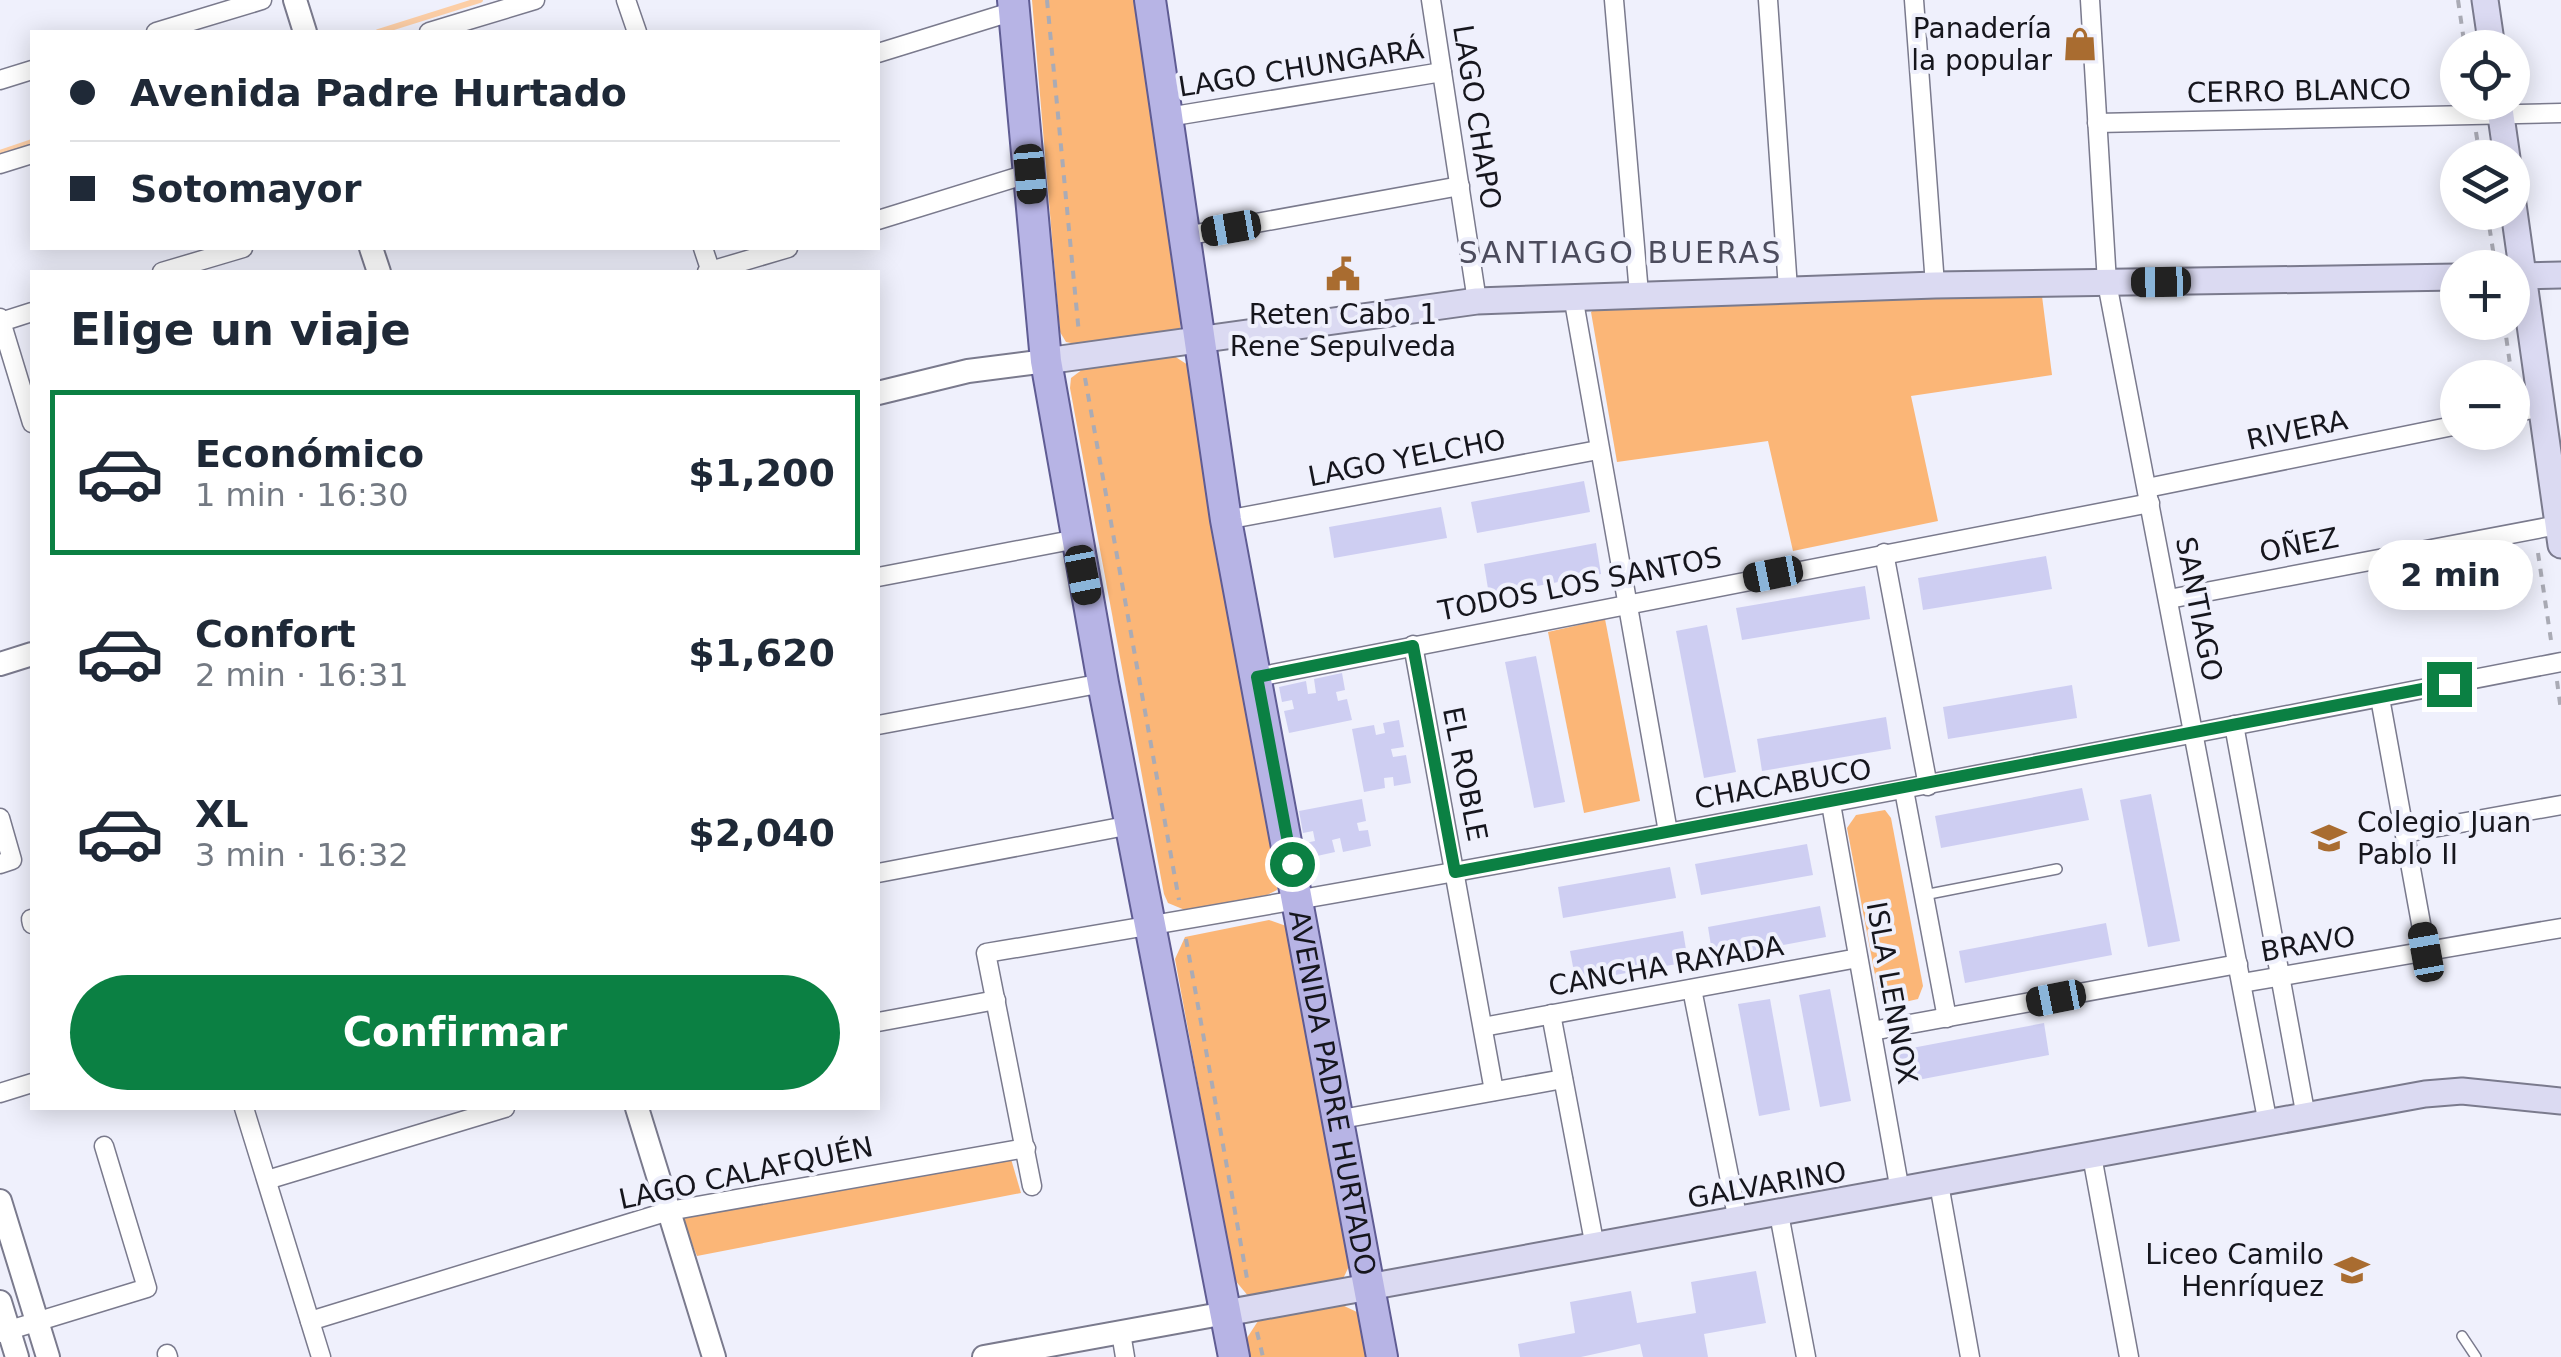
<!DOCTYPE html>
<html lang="es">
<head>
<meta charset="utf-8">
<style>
  body { margin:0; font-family:"DejaVu Sans",sans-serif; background:#f2f2f3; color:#1f2937; height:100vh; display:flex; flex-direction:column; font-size:38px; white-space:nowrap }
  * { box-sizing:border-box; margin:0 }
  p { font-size:32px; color:#747a83 }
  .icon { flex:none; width:55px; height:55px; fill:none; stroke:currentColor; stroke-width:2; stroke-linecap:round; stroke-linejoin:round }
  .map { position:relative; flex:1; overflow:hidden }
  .panel { position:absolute; left:30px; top:270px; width:850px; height:840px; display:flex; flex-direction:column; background:#fff; border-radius:0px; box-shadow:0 5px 25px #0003 }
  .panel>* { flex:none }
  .top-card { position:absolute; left:30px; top:30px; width:850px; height:220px; border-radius:0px; box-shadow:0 5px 25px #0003; display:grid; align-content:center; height:220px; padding:0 40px; background:#fff }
  .controls { position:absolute; left:2440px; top:30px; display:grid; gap:20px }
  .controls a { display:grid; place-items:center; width:90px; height:90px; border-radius:50%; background:#fff; box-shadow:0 5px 25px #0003; font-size:50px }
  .end { position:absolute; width:45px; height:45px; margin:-22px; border:12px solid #0b8043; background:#fff; box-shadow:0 0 0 5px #fff }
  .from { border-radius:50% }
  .bubble { position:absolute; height:70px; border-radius:35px; background:#fff; box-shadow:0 5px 25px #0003; font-size:32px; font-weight:600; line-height:70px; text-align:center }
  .car { position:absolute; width:30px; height:60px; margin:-30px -15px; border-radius:12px; box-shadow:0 0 8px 2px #0007; background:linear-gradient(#222 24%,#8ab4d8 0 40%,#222 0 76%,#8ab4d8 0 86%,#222 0) }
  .top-card b { display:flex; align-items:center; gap:35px; height:95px; font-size:38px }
  .top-card b+b { border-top:2px solid #e0e1e3 }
  .top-card i { width:25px; height:25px; background:#1f2937 }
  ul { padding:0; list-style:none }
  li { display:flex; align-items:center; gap:30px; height:165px; margin:0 20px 15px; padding:0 20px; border:5px solid transparent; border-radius:0px }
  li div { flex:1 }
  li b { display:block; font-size:38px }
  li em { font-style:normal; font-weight:600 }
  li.on { border-color:#0b8043 }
  li>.icon { width:90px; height:90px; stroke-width:1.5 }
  h2 { padding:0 40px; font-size:45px; line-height:120px }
  .button { display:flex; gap:20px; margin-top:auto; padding:20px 40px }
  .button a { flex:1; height:115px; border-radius:60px; background:#0b8043; color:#fff; font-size:40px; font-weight:600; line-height:115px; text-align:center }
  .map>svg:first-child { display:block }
  .green { fill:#fbb677 }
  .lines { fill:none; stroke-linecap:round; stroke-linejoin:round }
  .stream { stroke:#fccea6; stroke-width:6 }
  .building { fill:#cecef2 }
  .service-casing { stroke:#7a7a8d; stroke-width:12 }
  .minor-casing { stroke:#7a7a8d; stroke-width:21 }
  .tertiary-casing { stroke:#7a7a8d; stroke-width:26 }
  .secondary-casing { stroke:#7a7a8d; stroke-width:29 }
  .primary-casing { stroke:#5f5c93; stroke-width:34 }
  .path { stroke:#aaabb5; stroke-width:4; stroke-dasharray:8 8; stroke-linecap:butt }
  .service { stroke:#fff; stroke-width:9 }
  .minor { stroke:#fff; stroke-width:18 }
  .tertiary { stroke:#fff; stroke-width:22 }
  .secondary { stroke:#dbdaf2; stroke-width:25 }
  .primary { stroke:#b7b4e5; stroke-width:30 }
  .route { stroke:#0b8043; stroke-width:12 }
  .labels { text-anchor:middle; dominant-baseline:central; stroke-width:8; stroke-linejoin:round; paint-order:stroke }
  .poi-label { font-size:28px; fill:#16161d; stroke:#eff0fc; text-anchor:end }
  .street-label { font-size:28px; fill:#16161d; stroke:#eff0fc }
  .neighbourhood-label { font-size:30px; letter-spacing:2.5px; fill:#4c4c5d; stroke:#eff0fc }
</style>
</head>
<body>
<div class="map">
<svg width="2561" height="1357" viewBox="0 0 2561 1357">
  <rect width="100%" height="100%" fill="#eff0fc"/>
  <g class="green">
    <path d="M1032,0h103l47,310 -2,19 -9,5 -95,10 -10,-2 -6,-10z"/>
    <path d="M2042,296l10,79 -141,21 27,125 -145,30 -25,-110 -151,21 -26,-150 8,-6z"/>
    <path d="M1171,354l17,11 93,515 -4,10 -10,5 -82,15 -17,-7 -4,-9 -94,-506 1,-10 16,-12z"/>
    <path d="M1605,619l35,182 -56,12 -36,-181z"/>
    <path d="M1885,810l6,8 32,168 -5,13 -31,7 -7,-5 -33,-173 9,-13z"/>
    <path d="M1269,920l20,7 62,335 -10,21 -92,14 -15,-18 -59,-320 10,-22z"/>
    <path d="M1011,1159l10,34 -324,63 -16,-39z"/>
    <path d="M1340,1304l19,9 12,44h-123l-3,-16 13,-20z"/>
  </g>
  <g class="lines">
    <g class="stream">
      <path d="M378,32l102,-32"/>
      <path d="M0,153l32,-11"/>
    </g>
  </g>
  <g class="building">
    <path d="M1584,481l6,31 -113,21 -6,-31z"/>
    <path d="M1441,507l6,31 -113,20 -5,-31z"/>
    <path d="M1596,543l5,31 -112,21 -5,-31z"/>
    <path d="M2046,556l6,33 -129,21 -5,-32z"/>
    <path d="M1865,586l5,33 -128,21 -6,-32z"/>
    <path d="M1707,625l29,147 -32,6 -28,-147z"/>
    <path d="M1536,656l29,146 -31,6 -29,-146z"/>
    <path d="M1342,673l3,17 -9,2 2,9 9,-2 5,21 -63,13 -5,-22 10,-2 -2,-9 -10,2 -3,-15 27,-6 2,13 8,-1 -2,-14z"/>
    <path d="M2072,685l5,33 -129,21 -5,-32z"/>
    <path d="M1886,717l5,32 -129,22 -5,-32z"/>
    <path d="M1399,720l5,27 -13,2 2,8 13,-2 5,28 -17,3 -1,-9 -9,1 1,10 -21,4 -12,-63 22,-4 2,10 9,-2 -2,-10z"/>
    <path d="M2082,788l7,32 -148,28 -6,-32z"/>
    <path d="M2151,794l29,147 -32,6 -28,-147z"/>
    <path d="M1362,799l4,22 -9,2 2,8 9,-1 3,16 -28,6 -3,-14 -8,2 3,12 -27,6 -3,-15 10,-2 -2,-10 -10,2 -4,-22z"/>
    <path d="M1807,844l6,31 -112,20 -6,-31z"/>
    <path d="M1670,867l6,31 -113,20 -5,-31z"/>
    <path d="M1820,906l6,31 -113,21 -5,-31z"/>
    <path d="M2106,923l6,32 -147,28 -6,-32z"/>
    <path d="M1683,931l5,31 -112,20 -6,-31z"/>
    <path d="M1830,989l21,112 -31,6 -21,-112z"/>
    <path d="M1770,999l20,111 -31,6 -21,-112z"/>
    <path d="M2044,1023l5,32 -147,28 -6,-32z"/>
    <path d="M1756,1271l10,52 -62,11 4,23h-65l-3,-13 -59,13h-61l-2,-13 57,-11 -5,-31 61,-11 6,32 59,-10 -5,-31z"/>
  </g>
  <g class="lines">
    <g class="service-casing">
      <g id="service">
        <path d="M1924,895l133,-26"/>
        <path d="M2462,1336l14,21"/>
      </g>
    </g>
    <g class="minor-casing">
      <g id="minor">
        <path d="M626,0l11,32"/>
        <path d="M1431,0l46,301"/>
        <path d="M1614,0l25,294"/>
        <path d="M1768,0l20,289"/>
        <path d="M1914,0l21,285"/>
        <path d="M2090,0l17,283 161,841"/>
        <path d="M156,32l106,-32"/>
        <path d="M429,32l106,-32"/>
        <path d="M878,53l136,-42"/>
        <path d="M0,80l32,-10"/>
        <path d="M1168,117l274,-45"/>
        <path d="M2097,123l464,-10"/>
        <path d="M0,164l32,-10"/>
        <path d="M878,220l152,-47"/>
        <path d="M1185,236l275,-50"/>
        <path d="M703,248l8,24"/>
        <path d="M162,272l81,-24"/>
        <path d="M707,272l81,-24"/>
        <path d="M1573,296l95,536"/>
        <path d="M0,318l32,105"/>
        <path d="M1,322l31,-10"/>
        <path d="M2512,413l30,-6"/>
        <path d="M2147,488l311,-63"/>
        <path d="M1226,520l372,-70"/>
        <path d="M1884,553l44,233"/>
        <path d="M878,577l199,-38"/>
        <path d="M2169,599l389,-74"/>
        <path d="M1413,645l81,446"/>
        <path d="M1257,677l893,-174"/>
        <path d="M2380,698l46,253"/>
        <path d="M878,725l225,-42"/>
        <path d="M2234,725l72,392"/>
        <path d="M1904,790l43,228"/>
        <path d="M1831,804l69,387"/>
        <path d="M0,818l12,42 -12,4"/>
        <path d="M2405,833l156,-28"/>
        <path d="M878,873l253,-48"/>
        <path d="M31,919l1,5"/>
        <path d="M2242,983l319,-55"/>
        <path d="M1692,989l46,232"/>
        <path d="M1551,1014l44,233"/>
        <path d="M878,1022l118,-22"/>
        <path d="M1483,1027l375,-69"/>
        <path d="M1872,1031l366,-67"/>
        <path d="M0,1093l32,-10"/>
        <path d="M244,1108l77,249"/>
        <path d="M1336,1120l227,-41"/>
        <path d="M2092,1156l37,201"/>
        <path d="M267,1180l238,-72"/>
        <path d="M1939,1184l31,173"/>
        <path d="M1032,1186l-46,-233c527,-87 1051,-189 1575,-291"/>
        <path d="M1779,1214l27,143"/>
        <path d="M310,1321l359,-110 357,-63"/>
        <path d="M0,1333l147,-45 -43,-142"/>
        <path d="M1121,1333l4,24"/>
        <path d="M167,1354l1,3"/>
      </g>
    </g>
    <g class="tertiary-casing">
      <g id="tertiary">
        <path d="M295,0l10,32"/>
        <path d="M371,248l8,24"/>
        <path d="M878,393l90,-22 78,-10"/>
        <path d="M0,664l32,-10"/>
        <path d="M637,1108l77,249"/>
        <path d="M0,1201l48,156"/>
        <path d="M0,1302l17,55"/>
        <path d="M984,1357l242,-44"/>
      </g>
    </g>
    <g class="secondary-casing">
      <g id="secondary">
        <path d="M2485,0l7,48"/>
        <path d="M2499,102l8,56"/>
        <path d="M2512,197l49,348"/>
        <path d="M2512,276l49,-1"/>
        <path d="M1046,361l431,-60 458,-16 523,-8"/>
        <path d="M1226,1313l1199,-219 37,-3 99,10"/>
      </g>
    </g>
    <g class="primary-casing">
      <g id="primary">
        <path d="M1013,0l33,361 57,322 131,674"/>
        <path id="s1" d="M1150,0l76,520 156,837"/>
      </g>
    </g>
    <g class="path">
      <path d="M1047,0l32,334"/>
      <path d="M2458,0l7,48"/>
      <path d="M2476,132l4,26"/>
      <path d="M2487,212l8,51"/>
      <path d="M2504,322l8,56"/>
      <path d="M1085,378l94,522"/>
      <path d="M2512,383l2,12"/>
      <path d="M2538,553l14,94"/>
      <path d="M2557,681l4,30"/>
      <path d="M1186,939l62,345"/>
      <path d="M1257,1332l6,25"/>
    </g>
    <use href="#service" class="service"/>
    <use href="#minor" class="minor"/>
    <use href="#tertiary" class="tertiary"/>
    <use href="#secondary" class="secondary"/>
    <use href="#primary" class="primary"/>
  </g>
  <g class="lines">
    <path class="route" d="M1292,864l-35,-187 156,-31 42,226 994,-188"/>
  </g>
  <defs>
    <g id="shop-bare" transform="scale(2.7)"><path d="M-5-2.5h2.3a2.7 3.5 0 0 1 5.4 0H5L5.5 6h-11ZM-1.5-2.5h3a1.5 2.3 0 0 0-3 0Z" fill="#a96c30" stroke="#eff0fc" stroke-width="2.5" paint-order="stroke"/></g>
    <g id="civic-bare" transform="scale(2.7)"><path d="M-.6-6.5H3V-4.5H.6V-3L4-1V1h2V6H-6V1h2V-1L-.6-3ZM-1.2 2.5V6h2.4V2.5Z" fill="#a96c30" stroke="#eff0fc" stroke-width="2.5" paint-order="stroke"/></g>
    <g id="school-bare" transform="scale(2.7)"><path d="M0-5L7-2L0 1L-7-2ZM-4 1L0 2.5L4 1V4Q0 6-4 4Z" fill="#a96c30" stroke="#eff0fc" stroke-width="2.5" paint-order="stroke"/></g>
  </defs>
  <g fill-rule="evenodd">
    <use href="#shop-bare" x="2080" y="44"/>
    <use href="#civic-bare" x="1343" y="274"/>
    <use href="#school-bare" x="2329" y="838"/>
    <use href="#school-bare" x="2352" y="1270"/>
  </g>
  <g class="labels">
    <g class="poi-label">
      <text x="2052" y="28">Panadería<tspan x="2052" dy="32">la popular</tspan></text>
      <text x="1343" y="314" text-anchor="middle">Reten Cabo 1<tspan x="1343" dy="32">Rene Sepulveda</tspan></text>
      <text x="2357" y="822" text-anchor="start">Colegio Juan<tspan x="2357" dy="32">Pablo II</tspan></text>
      <text x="2324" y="1254">Liceo Camilo<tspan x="2324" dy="32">Henríquez</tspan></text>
    </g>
    <g class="street-label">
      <text transform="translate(1301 68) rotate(-9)">LAGO CHUNGARÁ</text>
      <text transform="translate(2299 91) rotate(-1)">CERRO BLANCO</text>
      <text transform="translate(1477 117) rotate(81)">LAGO CHAPO</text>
      <text transform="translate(2297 430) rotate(-12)">RIVERA</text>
      <text transform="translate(1407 458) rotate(-11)">LAGO YELCHO</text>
      <text transform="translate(2299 545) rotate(-11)">OÑEZ</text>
      <text transform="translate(1580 584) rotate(-11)">TODOS LOS SANTOS</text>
      <text transform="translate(2199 609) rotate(79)">SANTIAGO</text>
      <text transform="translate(1465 774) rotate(79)">EL ROBLE</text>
      <text transform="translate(1783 784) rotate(-10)">CHACABUCO</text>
      <text transform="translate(2308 944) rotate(-10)">BRAVO</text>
      <text transform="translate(1666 966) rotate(-10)">CANCHA RAYADA</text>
      <text transform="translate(1892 993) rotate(80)">ISLA LENNOX</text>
      <text stroke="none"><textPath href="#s1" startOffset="1108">AVENIDA PADRE HURTADO</textPath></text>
      <text transform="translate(746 1173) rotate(-12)">LAGO CALAFQUÉN</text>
      <text transform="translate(1767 1185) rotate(-10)">GALVARINO</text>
    </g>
    <g class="neighbourhood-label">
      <text x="1621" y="252">SANTIAGO BUERAS</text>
    </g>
  </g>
</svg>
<div class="controls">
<a><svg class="icon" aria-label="locate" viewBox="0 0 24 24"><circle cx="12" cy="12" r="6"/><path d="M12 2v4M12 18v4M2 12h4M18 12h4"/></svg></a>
<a><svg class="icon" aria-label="layers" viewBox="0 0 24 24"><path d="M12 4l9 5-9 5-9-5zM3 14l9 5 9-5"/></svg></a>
<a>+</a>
<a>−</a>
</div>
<i class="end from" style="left:1292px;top:864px"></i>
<i class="end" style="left:2449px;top:684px"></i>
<div class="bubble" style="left:2368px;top:540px;width:165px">2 min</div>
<i class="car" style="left:1030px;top:174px;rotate:175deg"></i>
<i class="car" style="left:1231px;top:228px;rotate:260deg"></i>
<i class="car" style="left:2161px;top:282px;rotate:269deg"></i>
<i class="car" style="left:1773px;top:574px;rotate:259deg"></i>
<i class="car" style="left:1083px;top:575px;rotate:169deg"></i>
<i class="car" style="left:2426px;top:952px;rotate:350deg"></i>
<i class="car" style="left:2056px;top:998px;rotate:259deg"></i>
<div class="top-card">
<b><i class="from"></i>Avenida Padre Hurtado</b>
<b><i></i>Sotomayor</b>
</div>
<section class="panel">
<h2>Elige un viaje</h2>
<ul>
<li class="on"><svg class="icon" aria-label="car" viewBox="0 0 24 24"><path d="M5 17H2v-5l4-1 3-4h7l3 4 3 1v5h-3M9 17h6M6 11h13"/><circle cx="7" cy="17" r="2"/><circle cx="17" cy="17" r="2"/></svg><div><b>Económico</b><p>1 min · 16:30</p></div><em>$1,200</em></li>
<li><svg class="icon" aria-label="car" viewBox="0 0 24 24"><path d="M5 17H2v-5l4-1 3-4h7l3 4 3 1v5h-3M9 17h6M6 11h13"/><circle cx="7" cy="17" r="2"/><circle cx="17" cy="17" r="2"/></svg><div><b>Confort</b><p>2 min · 16:31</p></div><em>$1,620</em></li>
<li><svg class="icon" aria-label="car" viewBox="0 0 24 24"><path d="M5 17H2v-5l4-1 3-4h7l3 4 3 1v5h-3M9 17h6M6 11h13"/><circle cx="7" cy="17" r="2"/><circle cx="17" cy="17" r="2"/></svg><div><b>XL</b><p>3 min · 16:32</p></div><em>$2,040</em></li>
</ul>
<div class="button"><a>Confirmar</a></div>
</section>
</div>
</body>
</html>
